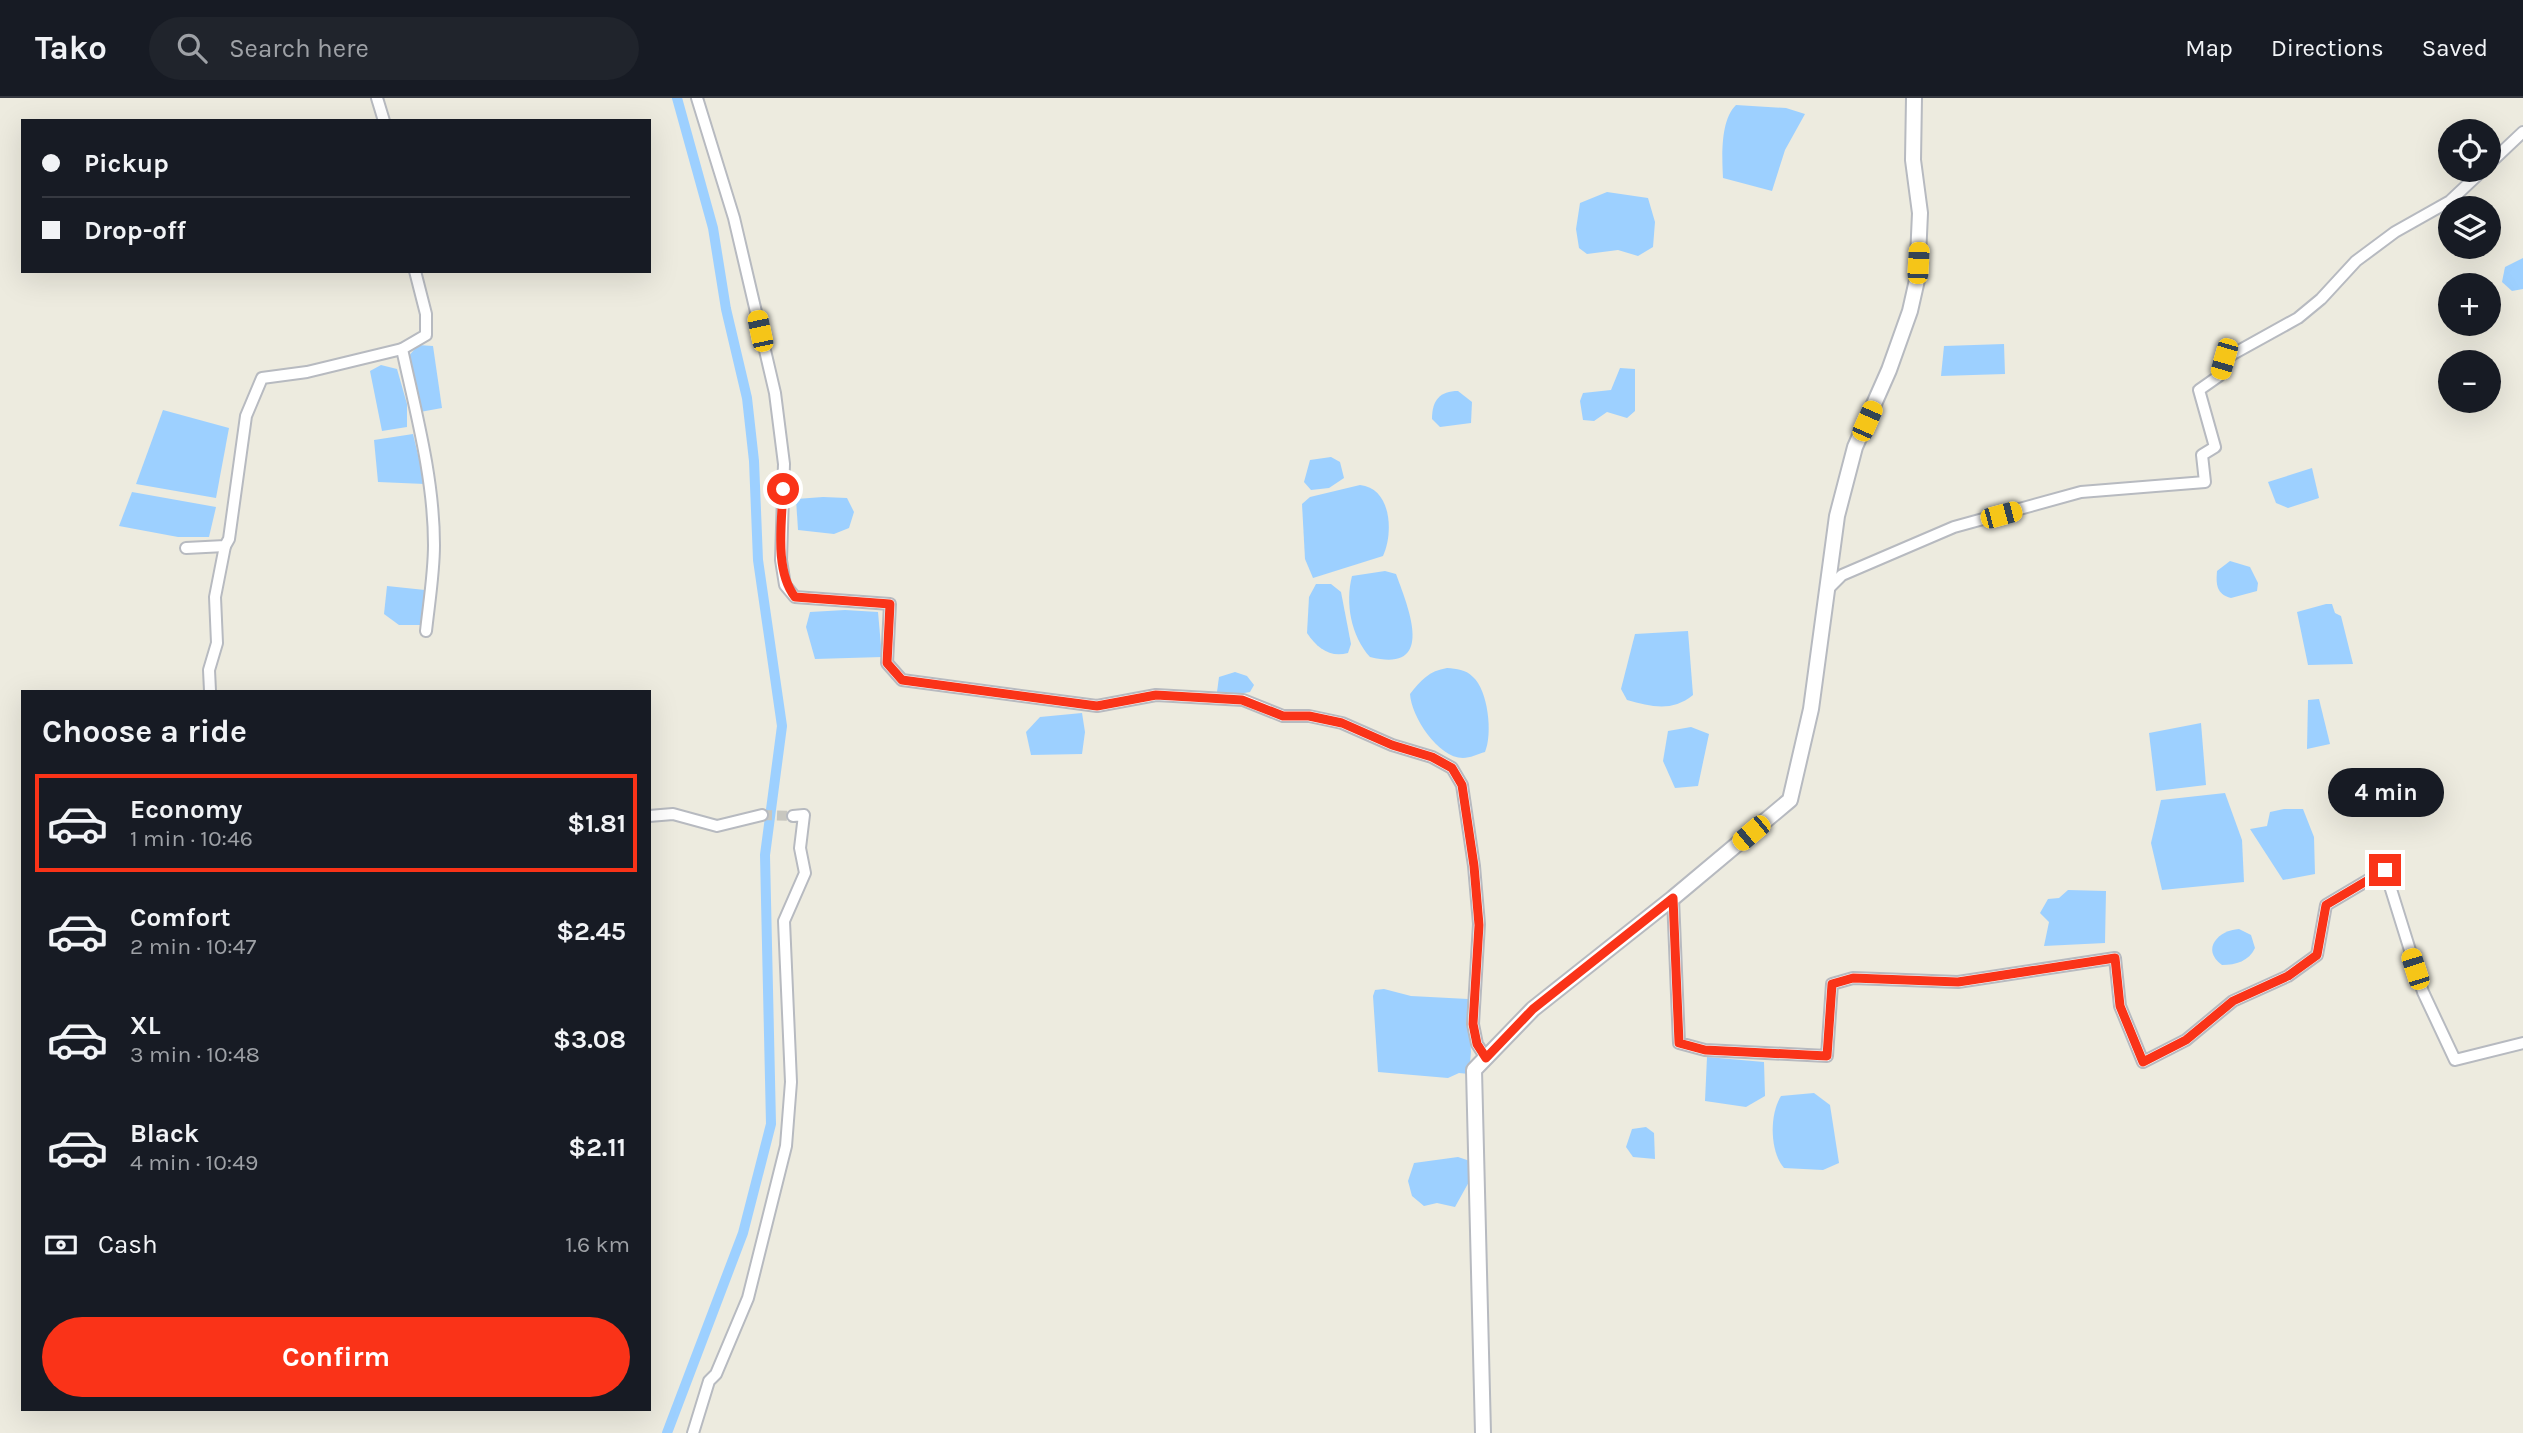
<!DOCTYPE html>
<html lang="en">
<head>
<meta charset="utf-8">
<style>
  body { margin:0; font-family:Karla,sans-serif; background:#20242c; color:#f1f3f6; height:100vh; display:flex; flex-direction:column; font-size:26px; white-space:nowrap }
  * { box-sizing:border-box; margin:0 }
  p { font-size:23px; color:#9ea1a6 }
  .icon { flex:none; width:38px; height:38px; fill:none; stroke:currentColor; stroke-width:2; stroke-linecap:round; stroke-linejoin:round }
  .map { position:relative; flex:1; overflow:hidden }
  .side { position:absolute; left:21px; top:592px; width:630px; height:721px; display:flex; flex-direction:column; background:#171b24; border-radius:0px; box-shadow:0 7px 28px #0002 }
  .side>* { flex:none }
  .hud { position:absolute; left:21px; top:21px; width:630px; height:154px; border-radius:0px; box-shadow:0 7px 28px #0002; display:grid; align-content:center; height:154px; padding:0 21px; background:#171b24 }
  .fabs { position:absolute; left:2438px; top:21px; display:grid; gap:14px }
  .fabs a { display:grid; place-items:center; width:63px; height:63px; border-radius:50%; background:#171b24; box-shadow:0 7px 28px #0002; font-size:35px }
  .end { position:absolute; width:32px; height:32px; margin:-16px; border:9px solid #fa3318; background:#fff; box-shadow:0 0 0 4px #fff }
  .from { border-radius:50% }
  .bubble { position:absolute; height:49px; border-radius:24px; background:#171b24; box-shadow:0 7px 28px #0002; font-size:23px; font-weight:700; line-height:49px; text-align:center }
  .car { position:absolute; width:21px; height:42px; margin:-21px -10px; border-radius:9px; box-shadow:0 0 5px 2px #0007; background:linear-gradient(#f5c518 24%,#345 0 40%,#f5c518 0 76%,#345 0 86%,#f5c518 0) }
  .hud b { display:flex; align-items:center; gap:24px; height:66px; font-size:26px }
  .hud b+b { border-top:2px solid #363941 }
  .hud i { width:18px; height:18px; background:#f1f3f6 }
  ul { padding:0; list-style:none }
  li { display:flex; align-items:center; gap:21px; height:98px; margin:0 14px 10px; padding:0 7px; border:4px solid transparent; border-radius:0px }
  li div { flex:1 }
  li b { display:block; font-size:26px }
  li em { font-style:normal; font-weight:700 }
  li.active { border-color:#fa3318 }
  li>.icon { width:63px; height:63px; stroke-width:1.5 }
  h2 { padding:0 21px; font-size:32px; line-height:84px }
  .pay { display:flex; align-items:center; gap:18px; height:77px; padding:0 21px; font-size:26px }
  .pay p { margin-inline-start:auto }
  .cta { display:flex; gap:14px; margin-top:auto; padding:14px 21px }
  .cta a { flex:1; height:80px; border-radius:42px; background:#fa3318; color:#fff; font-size:28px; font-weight:700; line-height:80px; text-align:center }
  header { display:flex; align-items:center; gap:42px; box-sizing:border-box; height:98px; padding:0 35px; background:#171b24; border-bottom:2px solid #363941 }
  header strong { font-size:33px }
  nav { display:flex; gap:38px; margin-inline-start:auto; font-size:24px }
  .search { width:490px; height:63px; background:#20242c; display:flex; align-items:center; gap:18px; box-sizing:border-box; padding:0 24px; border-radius:38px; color:#9ea1a6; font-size:26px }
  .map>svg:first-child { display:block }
  .water { fill:#9dd0ff }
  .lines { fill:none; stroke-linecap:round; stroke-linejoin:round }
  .canal { stroke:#9dd0ff; stroke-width:10 }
  .minor-tunnel { stroke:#c8c7c0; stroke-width:10; stroke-dasharray:10 5; stroke-linecap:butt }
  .minor-casing { stroke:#b7bac0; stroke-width:14 }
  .tertiary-casing { stroke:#b7bac0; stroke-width:18 }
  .minor { stroke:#fff; stroke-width:10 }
  .tertiary { stroke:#fff; stroke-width:14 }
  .route { stroke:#fa3318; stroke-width:9 }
</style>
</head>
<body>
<header>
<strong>Tako</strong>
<div class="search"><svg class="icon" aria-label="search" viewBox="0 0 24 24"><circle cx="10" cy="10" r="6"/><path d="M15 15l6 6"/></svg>Search here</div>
<nav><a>Map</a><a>Directions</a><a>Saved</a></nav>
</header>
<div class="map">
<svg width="2523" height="1335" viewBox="0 0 2523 1335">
  <rect width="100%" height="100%" fill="#edebdf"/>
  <g class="water">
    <path d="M1736,7l50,3 19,6 -20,36 -13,41 -49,-13c-1,-20 -3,-58 13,-73z"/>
    <path d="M1607,94l41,6 7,24 -2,25 -15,9 -20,-6 -31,4 -8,-6 -3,-19 4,-26z"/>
    <path d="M2523,160v31l-11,2 -10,-9 3,-15z"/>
    <path d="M2004,246l1,30 -64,2 3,-30z"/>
    <path d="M418,247l15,1 9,62 -22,4 -12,-55z"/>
    <path d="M381,267l16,4 10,35v23l-25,4 -12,-60z"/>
    <path d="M1620,270l15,1v42l-8,7 -20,-6 -13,9 -11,-1 -3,-19 3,-8 28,-3z"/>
    <path d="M1458,293l14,11 -1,21 -31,4 -8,-8c0,-19 8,-28 26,-28z"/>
    <path d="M163,312l66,18 -13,70 -80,-14z"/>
    <path d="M413,336l12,50 -47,-2 -4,-42z"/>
    <path d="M1331,359l9,5 4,16 -15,10 -18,2 -7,-8 6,-22z"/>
    <path d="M2312,370l7,30 -31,10 -12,-5 -8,-21z"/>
    <path d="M1360,387c31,3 34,47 23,71l-70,22 -8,-19 -3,-55 8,-7z"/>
    <path d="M132,394l84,15 -7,30h-31l-59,-11z"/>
    <path d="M823,399l24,1 7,14 -5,16 -15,6 -36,-4 -2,-31z"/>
    <path d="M2230,463l20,6 8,16 -1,8 -26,7c-15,-4 -15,-14 -14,-27z"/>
    <path d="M1385,473l11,3c12,33 41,100 -26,83 -19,-21 -25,-54 -18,-81z"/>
    <path d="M1316,486h15l10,8 10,52 -3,9c-18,5 -31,-5 -41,-20l2,-36z"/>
    <path d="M387,488l38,4 -2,35h-24l-15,-11z"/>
    <path d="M2326,506h6l3,9 6,3 12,48 -45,1 -11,-53z"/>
    <path d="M845,512l33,2 4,45 -67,2 -9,-32 4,-15z"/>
    <path d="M1688,533l5,64c-21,17 -41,12 -66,5l-6,-11 14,-55z"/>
    <path d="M1447,570c10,1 18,1 26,9 15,13 20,57 12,75 -7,2 -15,6 -22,6 -25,0 -52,-42 -53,-64 11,-14 19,-23 37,-26z"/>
    <path d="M1235,574l12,4 7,9 -4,7 -23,4 -10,-4 2,-15z"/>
    <path d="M2319,601l11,45 -23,5 1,-49z"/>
    <path d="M1082,615l3,19 -3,22 -51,1 -5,-23 14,-15z"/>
    <path d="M2201,625l5,62 -50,6 -7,-58z"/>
    <path d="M1691,629l18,7 -11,52 -23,2 -12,-27 5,-30z"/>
    <path d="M2225,695l17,47 2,42 -82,8 -11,-47 10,-43z"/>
    <path d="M2284,711h19l11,28 1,37 -32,6 -33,-51 17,-3 3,-14z"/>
    <path d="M2068,792l38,1 -1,52 -61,3 5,-24 -9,-9 8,-14 11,-1z"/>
    <path d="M2239,831l12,6 4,13c-6,13 -19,17 -33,17 -22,-16 -3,-35 17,-36z"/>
    <path d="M1384,891l27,7 57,3 3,53 -2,22 -10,-1 -11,5 -70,-6 -5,-76 2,-6z"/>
    <path d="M1707,959l57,5 1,34 -19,11 -41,-6z"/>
    <path d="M1814,995l16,12 9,58 -16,7 -39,-2c-14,-16 -15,-53 -3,-72z"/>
    <path d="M1646,1029l8,6 1,26 -22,-2 -7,-10 6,-18z"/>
    <path d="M1458,1059l12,4v19l-15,27 -18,-4 -13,3 -12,-10 -4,-15 6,-18z"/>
  </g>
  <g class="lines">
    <path class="canal" d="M667,1335l76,-200 28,-109 -6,-269 17,-129 -24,-166 -4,-99 -7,-63 -21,-89 -13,-81 -36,-130"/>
    <path class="minor-tunnel" d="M762,717l31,1"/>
    <g class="minor-casing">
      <g id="minor">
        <path d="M377,0l7,23"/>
        <path d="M697,0l37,120 41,175 9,71 -3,96 4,25 10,12 95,7 -3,59 15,17 195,26 59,-11 87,5 40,16h26l33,7 50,22 40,12 20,11 10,17 12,81 5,58 -6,100 4,20 9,14"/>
        <path d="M2488,67l35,-33"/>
        <path d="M415,173l11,43v21l-24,14c14,64 32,130 32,196 0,28 -5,58 -8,86"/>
        <path d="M186,450l39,-2 4,-7 17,-123 16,-38 45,-6 95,-23"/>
        <path d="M1827,492l15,-15 112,-48 127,-35 124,-10 -3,-27 13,-8 -16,-57 20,-14 5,-17 74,-41 23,-19 35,-38 39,-29 55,-31 33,-31"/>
        <path d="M210,593l-1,-21 8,-27 -2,-46 10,-51"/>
        <path d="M649,718l24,-2 44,12 45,-11"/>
        <path d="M1673,800l6,145 26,7 122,6 5,-72 21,-6 105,4 157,-24 5,48 23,56 43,-22 47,-39 55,-25 29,-21 9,-50 59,-35 38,122 32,68 68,-17"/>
        <path d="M693,1335l16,-52 7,-7 32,-76 38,-152 5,-64 -7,-161 21,-48 -5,-25 4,-33 -11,1"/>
      </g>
    </g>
    <g class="tertiary-casing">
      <path id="tertiary" d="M1483,1335l-9,-363 59,-61 140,-111 117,-98 21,-91 26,-193 18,-69 34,-77 21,-59 7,-31 3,-67 -7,-53 1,-62"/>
    </g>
    <use href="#minor" class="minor"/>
    <use href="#tertiary" class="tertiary"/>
  </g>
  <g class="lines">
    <path class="route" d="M783,391c-1,33 -9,81 12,108l95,7 -3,59 15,17 195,26 59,-11 86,5 41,16h26l33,7 50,22 40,12 20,11 10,17 12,81 5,59 -6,99 4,20 9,14 47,-49 140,-111 6,145 26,7 122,6 5,-72 21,-6 105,4 157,-24 5,48 23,56 43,-22 47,-39 55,-25 29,-21 9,-50 59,-35"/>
  </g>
</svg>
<div class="fabs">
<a><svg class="icon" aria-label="locate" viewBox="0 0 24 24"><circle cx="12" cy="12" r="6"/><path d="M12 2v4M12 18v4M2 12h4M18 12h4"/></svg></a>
<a><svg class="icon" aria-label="layers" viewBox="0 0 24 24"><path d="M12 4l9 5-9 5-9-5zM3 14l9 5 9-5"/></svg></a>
<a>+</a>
<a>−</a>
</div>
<i class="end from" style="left:783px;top:391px"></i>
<i class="end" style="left:2385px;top:772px"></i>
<div class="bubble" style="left:2328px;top:670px;width:116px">4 min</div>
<i class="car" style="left:1918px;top:165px;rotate:3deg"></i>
<i class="car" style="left:760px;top:233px;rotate:348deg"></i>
<i class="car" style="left:2224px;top:261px;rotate:196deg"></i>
<i class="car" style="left:1867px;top:323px;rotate:24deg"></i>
<i class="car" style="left:2001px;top:417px;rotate:75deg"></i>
<i class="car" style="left:1751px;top:735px;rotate:230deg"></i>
<i class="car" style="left:2415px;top:871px;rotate:342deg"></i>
<div class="hud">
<b><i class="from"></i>Pickup</b>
<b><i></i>Drop-off</b>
</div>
<section class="side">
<h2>Choose a ride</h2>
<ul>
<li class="active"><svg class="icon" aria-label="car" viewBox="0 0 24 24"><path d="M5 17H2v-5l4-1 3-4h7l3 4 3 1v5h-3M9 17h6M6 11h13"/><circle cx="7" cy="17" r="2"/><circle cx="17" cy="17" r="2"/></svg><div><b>Economy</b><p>1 min · 10:46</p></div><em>$1.81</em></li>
<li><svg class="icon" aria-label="car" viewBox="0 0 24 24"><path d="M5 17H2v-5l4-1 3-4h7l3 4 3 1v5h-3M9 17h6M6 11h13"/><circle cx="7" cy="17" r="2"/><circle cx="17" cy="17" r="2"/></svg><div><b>Comfort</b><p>2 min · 10:47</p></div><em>$2.45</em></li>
<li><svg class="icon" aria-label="car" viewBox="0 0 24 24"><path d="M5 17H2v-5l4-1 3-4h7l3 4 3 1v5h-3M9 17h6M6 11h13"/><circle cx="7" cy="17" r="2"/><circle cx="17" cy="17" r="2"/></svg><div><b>XL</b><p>3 min · 10:48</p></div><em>$3.08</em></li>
<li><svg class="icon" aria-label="car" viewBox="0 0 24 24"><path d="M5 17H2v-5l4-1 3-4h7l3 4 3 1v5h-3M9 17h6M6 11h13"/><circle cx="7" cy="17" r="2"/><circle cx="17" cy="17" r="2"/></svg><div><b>Black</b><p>4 min · 10:49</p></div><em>$2.11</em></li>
</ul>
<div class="pay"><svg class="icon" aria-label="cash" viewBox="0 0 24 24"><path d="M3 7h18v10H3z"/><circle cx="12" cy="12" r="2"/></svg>Cash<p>1.6 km</p></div>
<div class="cta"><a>Confirm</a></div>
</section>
</div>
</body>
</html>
